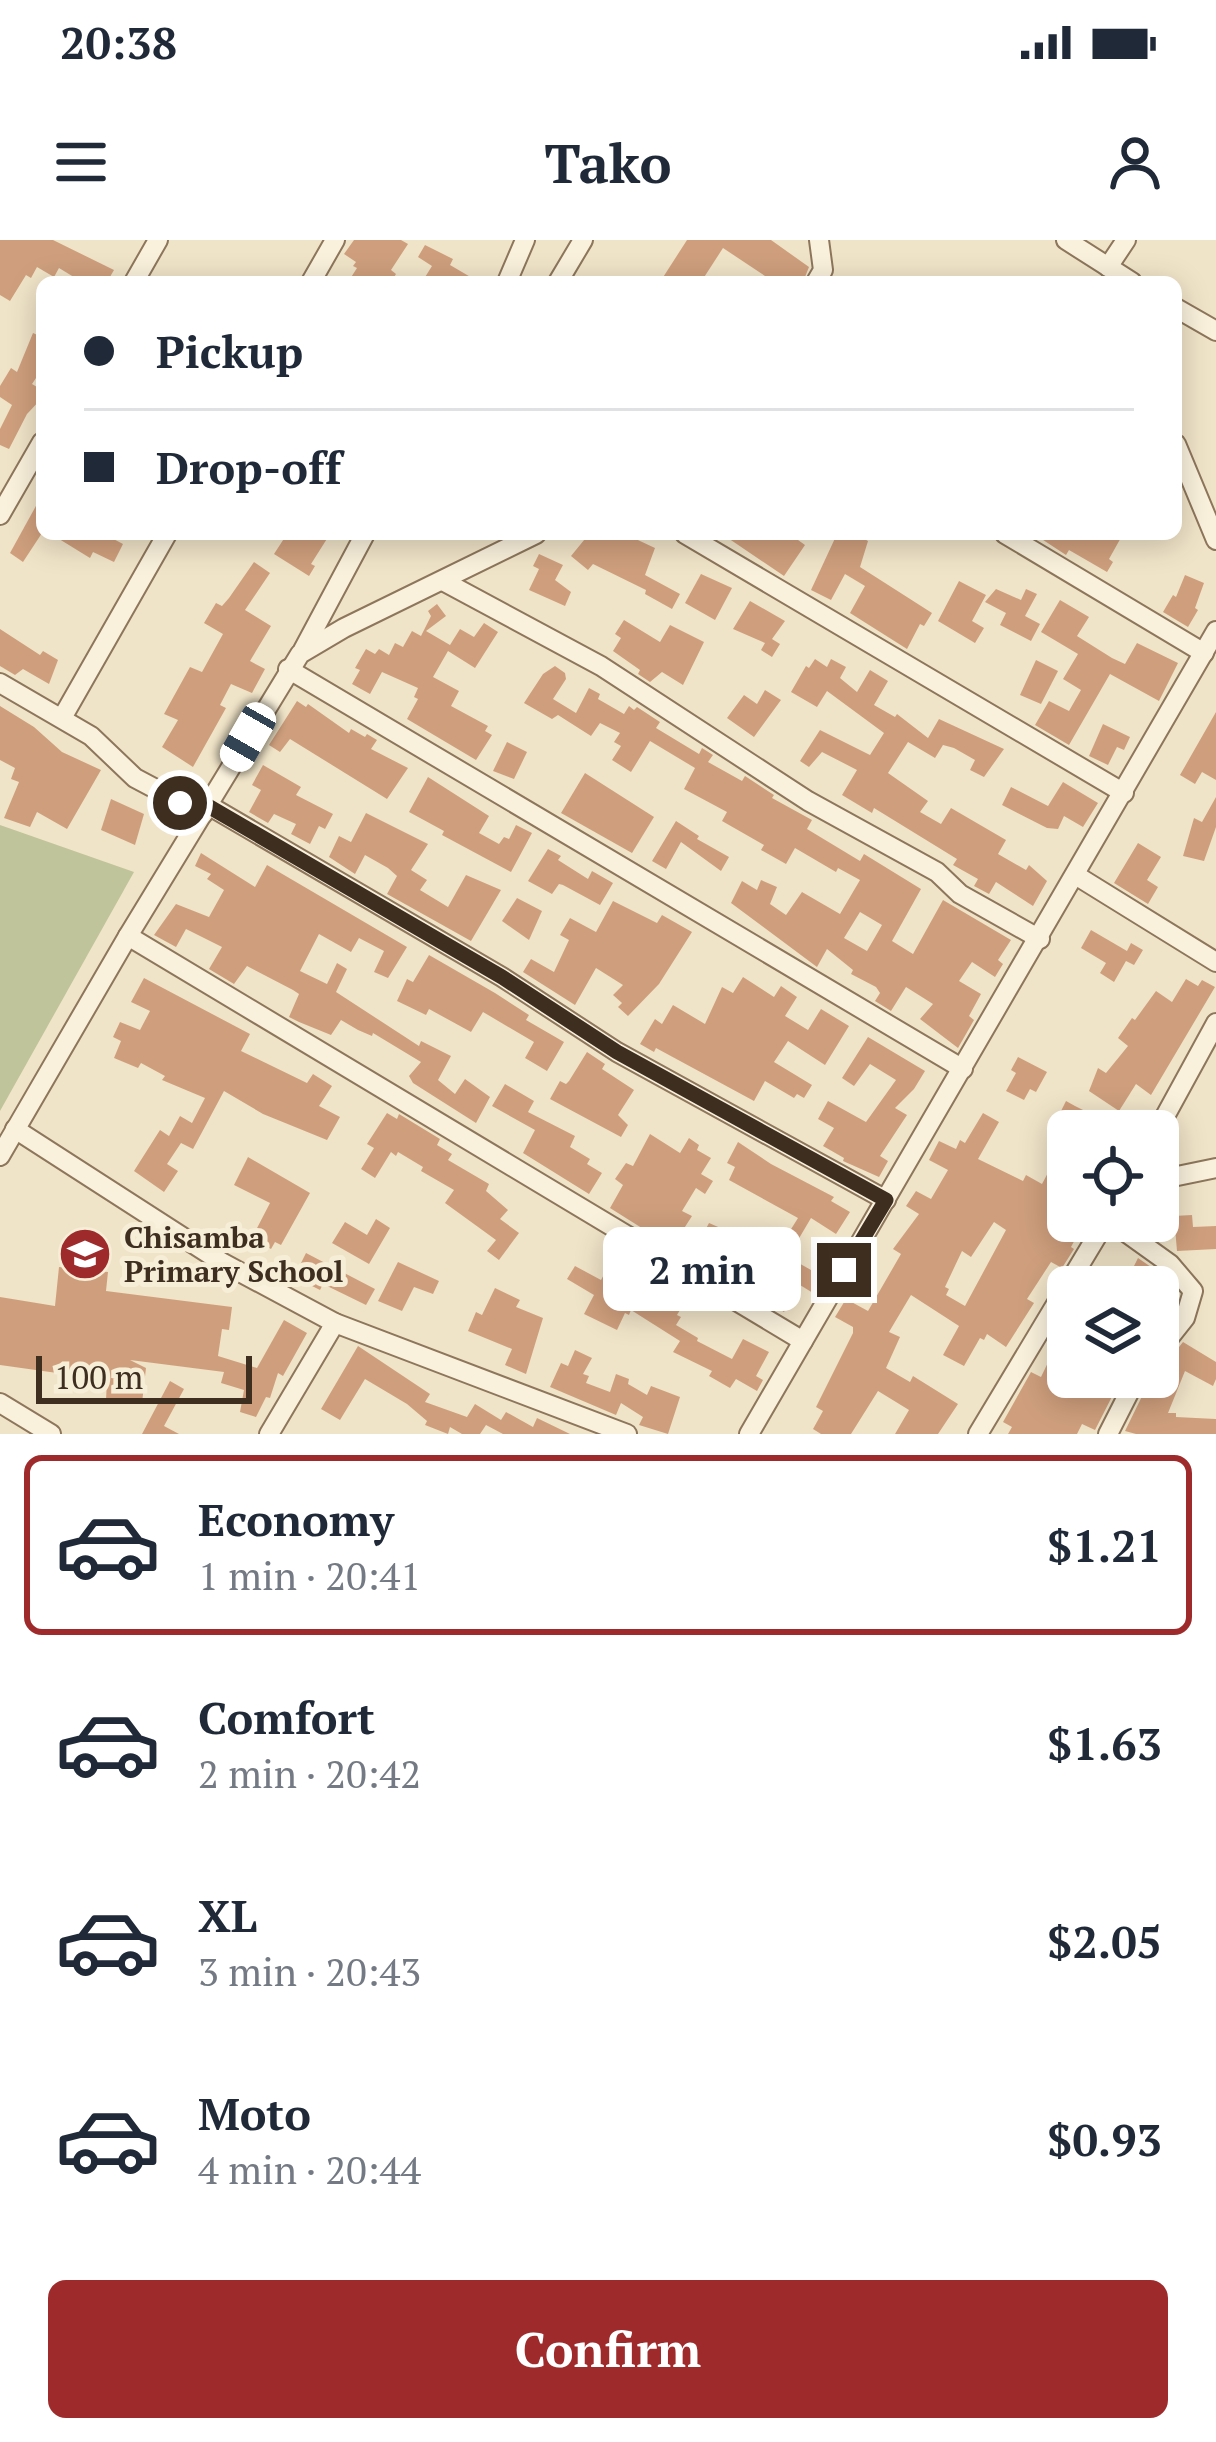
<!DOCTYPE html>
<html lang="en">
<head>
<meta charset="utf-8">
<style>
  body { margin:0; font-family:"PT Serif",serif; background:#f6f6f7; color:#1f2937; height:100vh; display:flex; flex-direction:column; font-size:45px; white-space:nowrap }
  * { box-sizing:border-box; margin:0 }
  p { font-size:39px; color:#747a83 }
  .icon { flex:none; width:66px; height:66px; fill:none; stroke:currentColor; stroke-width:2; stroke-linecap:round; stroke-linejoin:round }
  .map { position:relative; height:1194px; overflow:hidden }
  .details { display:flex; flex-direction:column; background:#fff; flex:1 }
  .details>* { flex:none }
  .banner { position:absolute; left:36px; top:36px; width:1146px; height:264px; border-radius:18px; box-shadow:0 6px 30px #0003; display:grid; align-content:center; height:264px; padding:0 48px; background:#fff }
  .tools { position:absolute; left:1047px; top:870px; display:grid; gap:24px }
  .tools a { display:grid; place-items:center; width:132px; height:132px; border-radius:18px; background:#fff; box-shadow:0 6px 30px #0003; font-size:60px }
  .scale { position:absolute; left:36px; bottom:30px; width:216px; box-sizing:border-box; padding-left:12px; border:6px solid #3d2e20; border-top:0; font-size:33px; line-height:42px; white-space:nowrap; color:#3d2e20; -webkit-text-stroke:9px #f7eed8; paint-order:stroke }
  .end { position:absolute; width:54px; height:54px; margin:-27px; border:15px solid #3d2e20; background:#fff; box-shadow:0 0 0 6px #fff }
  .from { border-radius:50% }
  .bubble { position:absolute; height:84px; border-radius:18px; background:#fff; box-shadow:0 6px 30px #0003; font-size:39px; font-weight:800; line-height:84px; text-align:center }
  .car { position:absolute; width:36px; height:72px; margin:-36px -18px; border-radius:15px; box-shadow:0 0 9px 3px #0007; background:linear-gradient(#fff 24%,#345 0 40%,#fff 0 76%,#345 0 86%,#fff 0) }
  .banner b { display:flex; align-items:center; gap:42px; height:114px; font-size:45px }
  .banner b+b { border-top:3px solid #e0e1e3 }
  .banner i { width:30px; height:30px; background:#1f2937 }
  ul { padding:21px 0 0; list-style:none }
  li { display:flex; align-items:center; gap:36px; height:180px; margin:0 24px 18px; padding:0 24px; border:6px solid transparent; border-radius:18px }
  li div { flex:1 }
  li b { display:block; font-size:45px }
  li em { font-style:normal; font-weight:800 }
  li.current { border-color:#9e2a2b }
  li>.icon { width:108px; height:108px; stroke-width:1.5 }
  .cta { display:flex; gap:24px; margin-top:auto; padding:24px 48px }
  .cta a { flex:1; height:138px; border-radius:18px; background:#9e2a2b; color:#fff; font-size:48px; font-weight:800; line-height:138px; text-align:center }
  .status { display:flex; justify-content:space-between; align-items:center; height:84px; padding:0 60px; background:#fff; direction:ltr }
  .status svg { height:33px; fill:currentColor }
  header { display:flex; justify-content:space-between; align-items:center; height:156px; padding:0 48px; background:#fff; font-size:54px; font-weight:800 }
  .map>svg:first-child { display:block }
  .cemetery { fill:#bfc49a }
  .building { fill:#cf9f7d; fill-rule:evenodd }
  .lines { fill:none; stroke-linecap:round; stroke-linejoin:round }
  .minor-casing { stroke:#8d765c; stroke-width:22 }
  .minor { stroke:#faf1dc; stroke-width:18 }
  .route { stroke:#3d2e20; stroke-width:15 }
  .labels { text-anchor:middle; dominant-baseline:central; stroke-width:10; stroke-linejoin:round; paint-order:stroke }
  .poi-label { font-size:30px; font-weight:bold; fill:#3d2e20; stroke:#f7eed8; text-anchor:start }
</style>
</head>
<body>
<div class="status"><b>20:38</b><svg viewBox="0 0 49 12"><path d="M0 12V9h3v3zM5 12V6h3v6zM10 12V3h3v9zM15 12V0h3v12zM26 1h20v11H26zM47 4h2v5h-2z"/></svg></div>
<header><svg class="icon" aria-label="menu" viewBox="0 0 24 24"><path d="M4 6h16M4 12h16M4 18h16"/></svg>Tako<svg class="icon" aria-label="person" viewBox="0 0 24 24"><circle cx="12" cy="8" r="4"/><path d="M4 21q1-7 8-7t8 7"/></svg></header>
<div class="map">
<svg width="1216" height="1194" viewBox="0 0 1216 1194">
  <rect width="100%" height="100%" fill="#f0e4c8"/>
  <path class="cemetery" d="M0,585l134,47 -134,239z"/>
  <g class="building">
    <path d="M0,0h53l61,30 -7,12h-25l-23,-14 -5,9 -17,-10 -6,11 -5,-3 -16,26 -10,-6z"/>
    <path d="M354,0h47l7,4 -17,26 5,4 -5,8 -18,-5 -3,5h-22l9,-14 -4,-2 3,-4 -12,-8z"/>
    <path d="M687,0h84l38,27 -6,15h-29l-51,-34 -22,34h-41z"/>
    <path d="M425,5l28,14 -3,6 29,17h-57l10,-16 -14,-9z"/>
    <path d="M33,93l9,4v32l-10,15 10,6v8l-15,16 -18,35 -9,-4v-16l12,-24 -12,-8v-11l11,-18 6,4z"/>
    <path d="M42,255v38l-19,29 -13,-9z"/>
    <path d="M51,294h53l19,10 -9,18 -21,-10 -3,6z"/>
    <path d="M287,294h43l-19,30 4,2 -6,10 -35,-22z"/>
    <path d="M589,294h36l30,14 -10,27 35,19 -8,15 -27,-15 1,-4 -53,-26 -5,6 -17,-14z"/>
    <path d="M722,294h59l7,5 3,-4 14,10 -21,31z"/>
    <path d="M837,294h18l13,7 -8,26 72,46 -8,13 -4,-2 -13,25 -57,-36 15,-27 -20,-12 -14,26 -20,-10z"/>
    <path d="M1034,294h89l-14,25 4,3 -6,10 -38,-22 -3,5z"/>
    <path d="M539,314l24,11 -8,15 16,12 -6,14 -36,-16 10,-21 -6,-3z"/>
    <path d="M254,322l16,11 -25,37 26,16 -21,35 15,8 -13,24 -21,-9 -11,21 6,3 -33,59 -31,-20 16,-27 -14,-6 26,-47 12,5 21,-38 -19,-11 12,-20 6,3 7,-8z"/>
    <path d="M701,334l31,14 -17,32 -30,-17z"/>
    <path d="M1185,335l19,8 -9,25 3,2 -10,17 -25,-15 10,-17 3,2z"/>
    <path d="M959,341l27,14 -14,26 12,7 -9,15 -37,-22z"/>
    <path d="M996,349l25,11 5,-11 11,5 -12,22 15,8 -9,17 -31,-16 6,-12 -21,-11z"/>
    <path d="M1060,360l29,17 -12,19 35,22 13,6 12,-21 41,20 -19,38 -49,-27 -41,71 -34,-20 14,-24 20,10 12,-21 -18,-11 15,-25 -37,-22z"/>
    <path d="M750,361l35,20 -13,18 8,5 -8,13 -11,-7 4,-7 -32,-14z"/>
    <path d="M437,364l9,12 -20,15 24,14 10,-16 14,8 10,-14 14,9 -23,36 -27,-17 -15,26 26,14 -8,15 37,20 -3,5 7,4 -16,25 -69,-41 11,-20 -4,-2 4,-9 -36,-16 -12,22 -18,-10 8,-14 -5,-2 11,-19 9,5 4,-5 10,6 6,-12 8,4 9,-16 9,5 10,-20 -3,-5z"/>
    <path d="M624,380l36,22 10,-17 34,17 -21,43 -21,-13 -12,10 -12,-8 2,-4 -27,-19 8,-13 -6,-4z"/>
    <path d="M0,389l40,26 3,-4 15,9 -9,24 -26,-15 -8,6 -15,-9z"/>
    <path d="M815,419l12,8 4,-8 15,8 -6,11 17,14 13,-22 18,11 -14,24 21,12 2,-3 31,24 11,-19 65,30 -20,28 -14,-7 5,-10 -21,-12 -11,-3 -8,13 -27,-16 -20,31 40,28 -8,11 21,12 10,-16 55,32 -8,14 28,16 3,-5 18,16 -14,25 -37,-24 -7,12 -15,-8 4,-7 -25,-14 4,-6 -83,-51 -2,5 -30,-18 15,-25 -35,-18 -13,15 -9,-6 20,-31 50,25 14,-22 -57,-42 -10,16 -26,-15 15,-26 3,2z"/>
    <path d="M1036,420l22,11 -17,33 -21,-9z"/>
    <path d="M555,426l10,7 1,6 -13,20 23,14 13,-25 11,6 -2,5 26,15 5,-8 5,4 3,-3 23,15 -4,6 43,26 3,-6 11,7 -5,7 34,19 3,-5 29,19 -2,3 40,22 -5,9 53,32 4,-7 57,35 -29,52 21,13 30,-54 68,40 -13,20 5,4 -8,13 -23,-15 -13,19 22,13 -12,22 5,4 -16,28 -38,-29 13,-15 -27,-17 -15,24 -16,-10 5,-8 -4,-6 -25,-13 2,-4 -26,-21 -10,18 -86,-64 11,-22 15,9 4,-10 16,7 -7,17 16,11 16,-23 38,22 20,-34 -22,-12 -2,4 -41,-24 -9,16 -25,-14 3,-5 -42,-24 5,-9 -43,-23 11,-21 -45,-27 -19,31 -19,-12 9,-14 -7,-4 6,-9 -20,-10 -9,13 -33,-21 -6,4 -28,-16 19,-29zM860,672l22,13 -15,26 -23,-13z"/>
    <path d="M765,450l16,10 -27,37 -27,-19 17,-23 13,9z"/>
    <path d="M297,461l9,6 2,-3 41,29 2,-4 14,8 2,-3 10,6 -6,9 37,19 -21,31 -97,-60 -10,13 -11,-7z"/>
    <path d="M0,466l34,21 28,25 39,18 -34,59 -30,-17 -7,15 -26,-9 15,-36 -8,-3 4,-11 -15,-8z"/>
    <path d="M1216,472v68l-14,-8 -7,12 -15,-9z"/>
    <path d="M1103,484l27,13 -6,13 -7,-3 -9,18 -19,-9z"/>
    <path d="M507,502l20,10 -13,27 -21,-8z"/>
    <path d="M263,525l38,22 -5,8 37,19 -8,15 -6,-3 -9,18 -19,-10 5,-10 -22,-10 -6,9 -19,-11 12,-22 -9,-5z"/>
    <path d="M585,533l69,44 -22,36 -71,-40z"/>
    <path d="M428,537l61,39 -10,17 20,11 5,-7 5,2 7,-14 16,8 -21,39 -69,-37 2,-4 -35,-19z"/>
    <path d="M1063,542l35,21 -15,24 -19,-11 -6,13 -11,-1 -45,-23 9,-18 37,19z"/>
    <path d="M1216,557v30l-12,34 -21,-5 11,-38 8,4z"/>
    <path d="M111,559l33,15 -9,31 -34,-15z"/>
    <path d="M366,573l62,31 -17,26 16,10 -7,10 28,17 18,-32 35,15 -30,51 -84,-47 10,-18 -9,-8 -23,-13 -10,19 -26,-17 10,-21 12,6z"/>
    <path d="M676,581l23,15 -2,3 32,18 -8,14 -40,-29 -15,27 -14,-8z"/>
    <path d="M1138,603l23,14 -14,23 11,7 -10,17 -34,-21z"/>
    <path d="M548,609l13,7 -3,4 30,19 4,-8 21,12 -13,22 -37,-20 -4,-1 -7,10 -24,-13z"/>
    <path d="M201,613l54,34 12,-22 140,82 -19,31 -14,-6 10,-21 -25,-13 -8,14 -32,-18 -19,37 27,13 10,-21 10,6 -11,23 83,54 2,-5 30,15 -13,24 17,14 10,-15 25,18 -14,26 -63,-40 -4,-7 12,-14 -48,-29 -1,3 -14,-6 -17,-10 -10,15 -32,-13 -10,-5 10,-23 -6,-4 -46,-24 -13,18 -25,-15 13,-22 -36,-18 -10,18 -22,-12 22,-31 33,13 15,-27 -17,-11 4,-5 -16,-8z"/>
    <path d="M517,658l25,13 -13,29 -27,-19z"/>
    <path d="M613,661l44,22 5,-8 30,17 -33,52 -31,32 -10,-9 4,-4 -9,-8 10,-10 -27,-17 -21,37 -52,-33 8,-13 23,13 15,-32 -9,-5 10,-17 26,14z"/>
    <path d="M1091,690l36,21 4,-8 12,7 -9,15 -8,-4 -12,21 -14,-9 6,-10 -25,-15z"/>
    <path d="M429,715l66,38 34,22 -3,5 38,22 -17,29 -22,-13 9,-16 -51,-30 -12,20 -42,-23 -3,6 -29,-14 10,-22 6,3z"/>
    <path d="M743,737l31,20 7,-11 16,11 -12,19 23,14 13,-21 28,17 -24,39 -37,-24 -14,21 38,23 -8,13 -7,-4 -3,4 -29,-17 -11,20 -98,-53 -2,4 -14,-8 15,-25 7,5 11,-19 32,19 17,-37 11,6z"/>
    <path d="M144,738l106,56 -9,17 66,32 6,-9 19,12 -13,20 21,11 -13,23 -64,-26 -39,-23 -31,58 -12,-6 -14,21 11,7 -14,21 -30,-21 26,-41 9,6 11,-20 12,7 13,-25 -43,-18 3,-4 -24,-13 -3,5 -24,-10 7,-17 -8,-4 7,-15 20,8 10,-19 -19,-9z"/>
    <path d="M1186,739l12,7 4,-6 13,7 -64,108 -15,-11 -17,27 -30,-20 9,-23 8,5 22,-27 -10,-8 14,-20 3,2 21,-29 16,11z"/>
    <path d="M868,797l57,34 -11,18 -19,19 12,7 -27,41 8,5 -9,16 -36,-16 1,-3 -21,-12 11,-18 -16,-9 10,-18 38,21 30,-42 -26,-16 -16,22 -12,-8z"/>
    <path d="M587,812l18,12 -3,5 32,21 -16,25 10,10 -7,12 -71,-38 10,-18 6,3 3,-3z"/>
    <path d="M1018,817l29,15 -11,20 -6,-3 -6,11 -18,-9 10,-18 -5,-3z"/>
    <path d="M505,844l29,17 -6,11 47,24 -5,11 20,12 -3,5 15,9 -13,21 -66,-41 12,-23 -43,-24z"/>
    <path d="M1066,861l9,5 50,25h-57l2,-3 -14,-7z"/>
    <path d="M387,873l10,6 2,-5 41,25 -3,6 15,9 -4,6 41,24 -3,7 22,19 -8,9 19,14 -20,27 -12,-9 9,-11 -51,-37 9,-13 -33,-19 2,-4 -25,-15 -2,4 -5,-4 -16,26 -14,-9 13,-21 -7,-4z"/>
    <path d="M983,873l16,9 -21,37 45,22 3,-6 16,9 26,-49v39l-10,21 10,6v20h17l-14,26 3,2 -12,19 -11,-6 -24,37 7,4 -28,44 -19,-13 -3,6 -4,-2 -16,28 -21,-11 16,-29 -48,-31 -22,37 11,5 -14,31 24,14 3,-6 45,28 -20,30h-43l14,-24 -31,-19 -27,43h-30l-8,-5 10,-18 -7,-4 37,-74v-6l-18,-10 11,-18 22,12 33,-57 -8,-5 26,-35 -13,-8 10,-15 15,8 17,-29 -19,-10 10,-19 17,8 4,-9 5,3zM994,982l12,8 -41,76 -19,-11 3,-6 -4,-2 17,-36 9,6z"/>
    <path d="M650,894l30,19 9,-15 10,7 -2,5 14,8 -10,16 12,7 -8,13 -9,-6 -14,23 10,5 -20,31 -62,-39 13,-23 -8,-6 11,-16 7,3z"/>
    <path d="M738,902l33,22 63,33 -3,4 19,11 -14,22 -25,-16 -23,39 23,13 8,-13 11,7 -17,29 -13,-8 -16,27 -93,-55 18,-34 30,13 4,-7 35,21 20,-32 -69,-38 6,-13 -8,-4z"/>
    <path d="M248,917l62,36 -29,52 -6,-3 -4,7 -15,-8 4,-9 -4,-2 14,-27 -36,-18z"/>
    <path d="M1192,975l1,12 23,-1v23l-39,2 -3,-35z"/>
    <path d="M376,979l14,9 -21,36 -37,-21 13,-21 22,13z"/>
    <path d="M306,1013l69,36 -9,16 -43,-21 -3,6 -26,-13z"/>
    <path d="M1138,1018l23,16 6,8 -3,5h-70l12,-21 22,12z"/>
    <path d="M628,1020l17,10 4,-6 41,29 -13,22 4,2 -5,8 22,13 -1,3 35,18 11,-20 26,13 -13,24 7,4 -6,11 -21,-12 -6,9 -21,-12 3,-5 -39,-19 7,-11 -49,-31 -2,5 -4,-2 -8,17 -33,-16 10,-19 -27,-16 8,-13 26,14 7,-13 11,6z"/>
    <path d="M398,1022l41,19 -6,13 -19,-7 -12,24 -24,-10z"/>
    <path d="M59,1027l49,5 -2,19 126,16 -3,23 -7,-1 -4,27 39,12 27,-48 23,13 -24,43 -5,-3 -8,25 -4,-1 -10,20 -16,-5 4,-22 -23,-7 3,-11 -94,-12 16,8 -4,35 -36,-3 1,-20 -107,-15v-68l55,9z"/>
    <path d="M495,1048l25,12 -4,7 27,11 -17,56 -21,-9 7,-16 -44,-18 8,-19 6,3z"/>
    <path d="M1068,1093v44h54l-27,53 -13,-6 -5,10h-69l4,-7 -9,-5 28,-50 10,5 15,-31z"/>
    <path d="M1183,1102l33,20v17l-3,7 -28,-15 -17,42h8v4l40,2v15h-80l-11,-3 24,-49 9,3v-20l10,-4z"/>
    <path d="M358,1106l72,48 -5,8 42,15 8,-13 26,16 5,-8 27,15 4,-9 33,16h-67l-17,-9 -6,9h-18l-12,-7 -2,7 -23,-9 2,-4 -20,-17 -42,-25 -25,41 -19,-11z"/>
    <path d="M575,1110l17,8 -9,16 6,2 -3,7 24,9 6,-18 13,5 -1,5 19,11 4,-9 29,11 -12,37 -29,-9 4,-8 -22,-14 -5,12 -66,-28 11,-24 7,3z"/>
    <path d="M170,1141l14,8 -20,37 15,8h-37z"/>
  </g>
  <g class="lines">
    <g class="minor-casing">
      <g id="minor">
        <path d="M1066,0l66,42"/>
        <path d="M1108,27l18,-27"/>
        <path d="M134,42l24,-42"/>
        <path d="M311,42l24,-42"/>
        <path d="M507,42l18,-42"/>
        <path d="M558,42l25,-42"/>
        <path d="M816,42l7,-12 -4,-30"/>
        <path d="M1176,68l40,23"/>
        <path d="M1176,204l40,96"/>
        <path d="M0,275l42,-73"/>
        <path d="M685,294l439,259"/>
        <path d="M1005,294l199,119"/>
        <path d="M443,341l158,85 207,135 129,71 23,22 80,45"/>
        <path d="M303,410l62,-116"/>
        <path d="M288,429l675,400"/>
        <path d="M0,443l91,53 44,42 68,36"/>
        <path d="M62,478l105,-184"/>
        <path d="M208,565l294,172 115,75 269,148"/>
        <path d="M1077,636l139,86"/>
        <path d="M128,696l675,405"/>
        <path d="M15,889l208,134 112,60 292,111"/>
        <path d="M1157,891l59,-108"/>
        <path d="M0,916l128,-220 172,-282 44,-26 192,-94"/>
        <path d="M1158,940l58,-12"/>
        <path d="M1110,981l60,43 23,27 -8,27 -27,34"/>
        <path d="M0,1163l51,31"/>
        <path d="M269,1194l66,-111"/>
        <path d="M749,1194l467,-803"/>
        <path d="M978,1194l128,-213"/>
        <path d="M1108,1194l29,-57"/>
      </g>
    </g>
    <use href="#minor" class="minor"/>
  </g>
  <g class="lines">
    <path class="route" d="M180,563l22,11 6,-8 294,171 115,75 269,148 -42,70"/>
  </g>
  <defs>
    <g id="school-disc" transform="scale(2.7)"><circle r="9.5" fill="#9e2a2b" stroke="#f7eed8"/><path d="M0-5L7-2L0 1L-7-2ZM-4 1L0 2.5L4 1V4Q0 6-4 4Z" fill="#fff"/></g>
  </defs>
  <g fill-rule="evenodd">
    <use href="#school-disc" x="85" y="1014"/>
  </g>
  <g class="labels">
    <g class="poi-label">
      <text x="124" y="997">Chisamba<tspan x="124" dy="34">Primary School</tspan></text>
    </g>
  </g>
</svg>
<div class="tools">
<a><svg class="icon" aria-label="locate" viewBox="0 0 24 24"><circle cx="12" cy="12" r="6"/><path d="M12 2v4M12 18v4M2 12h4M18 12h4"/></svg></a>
<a><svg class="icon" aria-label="layers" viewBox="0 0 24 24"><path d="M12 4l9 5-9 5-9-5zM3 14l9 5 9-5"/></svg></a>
</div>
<div class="scale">100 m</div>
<i class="end from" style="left:180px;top:563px"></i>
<i class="end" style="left:844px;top:1030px"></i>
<div class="bubble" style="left:603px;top:987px;width:198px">2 min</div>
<i class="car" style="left:248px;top:497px;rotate:210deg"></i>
<div class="banner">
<b><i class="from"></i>Pickup</b>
<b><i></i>Drop-off</b>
</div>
</div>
<section class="details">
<ul>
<li class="current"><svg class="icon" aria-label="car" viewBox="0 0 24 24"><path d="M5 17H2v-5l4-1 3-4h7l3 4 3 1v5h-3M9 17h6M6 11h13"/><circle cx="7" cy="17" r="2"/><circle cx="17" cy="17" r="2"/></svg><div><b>Economy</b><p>1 min · 20:41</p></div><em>$1.21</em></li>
<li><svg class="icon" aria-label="car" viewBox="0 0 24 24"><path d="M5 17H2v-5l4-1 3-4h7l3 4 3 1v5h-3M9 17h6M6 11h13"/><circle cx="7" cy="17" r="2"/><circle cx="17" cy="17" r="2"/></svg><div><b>Comfort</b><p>2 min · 20:42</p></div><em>$1.63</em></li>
<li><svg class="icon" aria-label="car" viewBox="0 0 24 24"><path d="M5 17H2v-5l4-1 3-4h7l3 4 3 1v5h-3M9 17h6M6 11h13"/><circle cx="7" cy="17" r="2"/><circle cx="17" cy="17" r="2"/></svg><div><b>XL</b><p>3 min · 20:43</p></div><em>$2.05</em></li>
<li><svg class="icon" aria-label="car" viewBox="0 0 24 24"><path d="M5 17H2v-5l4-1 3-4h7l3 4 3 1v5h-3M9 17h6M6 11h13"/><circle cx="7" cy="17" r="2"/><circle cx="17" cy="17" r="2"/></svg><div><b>Moto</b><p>4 min · 20:44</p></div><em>$0.93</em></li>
</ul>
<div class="cta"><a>Confirm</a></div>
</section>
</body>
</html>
